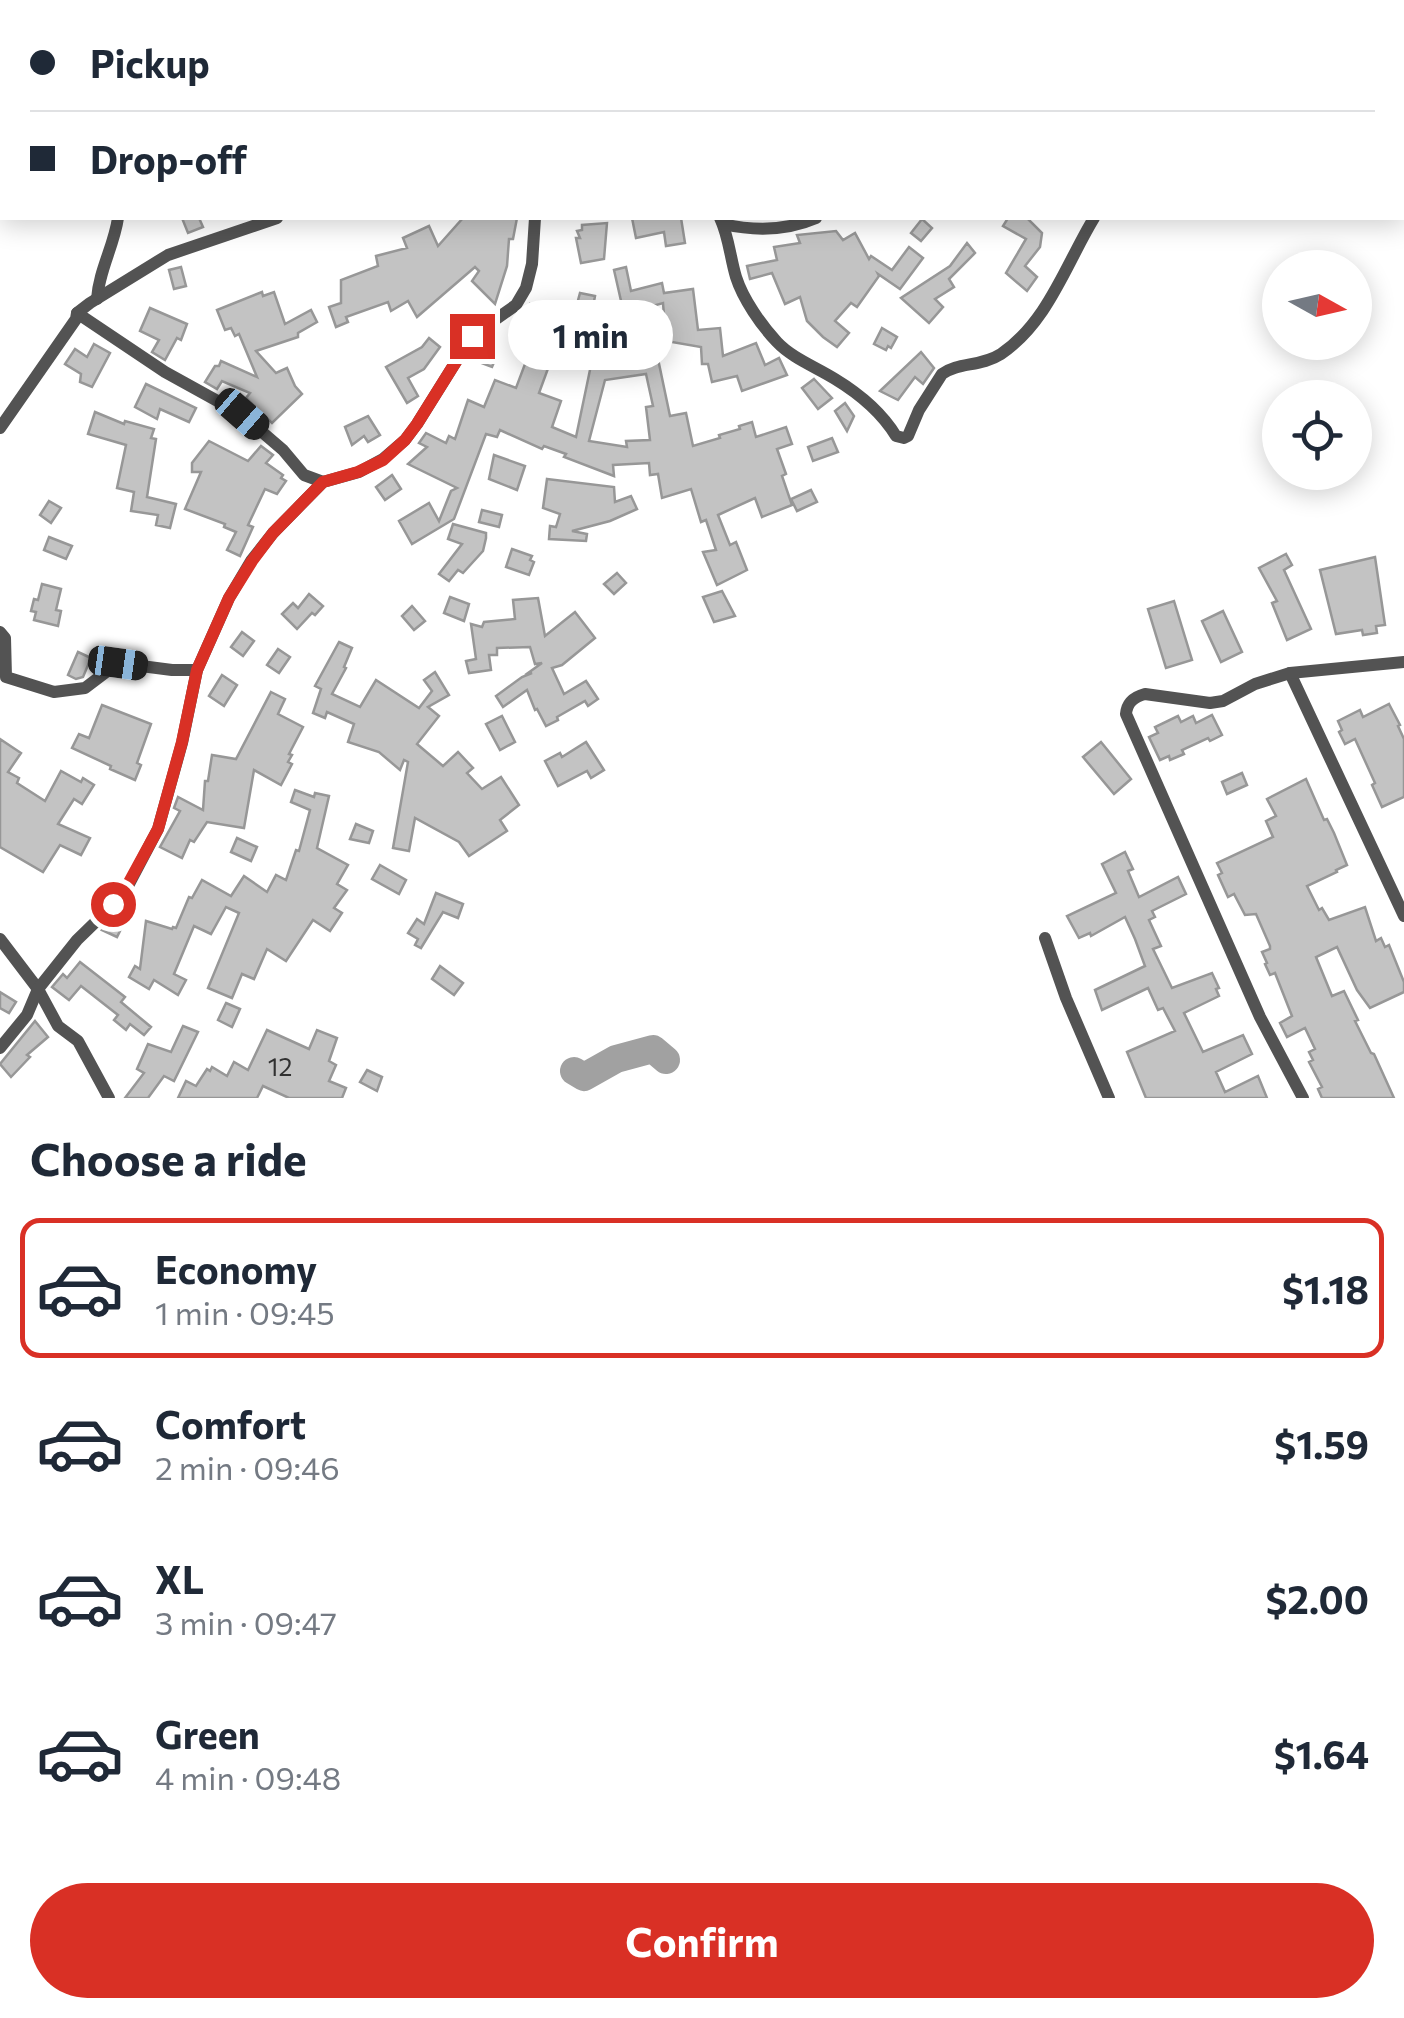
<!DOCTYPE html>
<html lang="en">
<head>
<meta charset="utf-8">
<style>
  body { margin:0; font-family:Commissioner,sans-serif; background:#f6f6f7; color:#1f2937; height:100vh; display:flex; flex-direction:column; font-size:38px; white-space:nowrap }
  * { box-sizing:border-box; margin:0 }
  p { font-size:32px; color:#747a83 }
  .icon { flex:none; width:55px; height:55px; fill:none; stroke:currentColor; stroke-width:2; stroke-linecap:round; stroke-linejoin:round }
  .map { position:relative; height:1098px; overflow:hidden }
  .sheet { display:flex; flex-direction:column; background:#fff; flex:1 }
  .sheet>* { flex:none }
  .hud { position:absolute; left:0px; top:0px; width:1405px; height:220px; box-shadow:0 5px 25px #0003; display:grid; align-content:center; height:220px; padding:0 30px; background:#fff }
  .needle { width:65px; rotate:98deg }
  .controls { position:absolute; left:1262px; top:250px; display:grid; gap:20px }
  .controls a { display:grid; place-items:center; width:110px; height:110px; border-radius:50%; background:#fff; box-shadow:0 5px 25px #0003; font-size:50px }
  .end { position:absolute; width:45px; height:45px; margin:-22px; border:12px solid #d93025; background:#fff; box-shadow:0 0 0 5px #fff }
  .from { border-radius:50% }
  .bubble { position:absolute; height:70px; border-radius:35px; background:#fff; box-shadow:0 5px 25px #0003; font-size:32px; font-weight:700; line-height:70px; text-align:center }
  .car { position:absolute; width:30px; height:60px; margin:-30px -15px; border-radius:12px; box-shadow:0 0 8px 2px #0007; background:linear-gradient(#222 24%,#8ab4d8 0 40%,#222 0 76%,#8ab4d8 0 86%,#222 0) }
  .hud b { display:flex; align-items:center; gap:35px; height:95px; font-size:38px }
  .hud b+b { border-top:2px solid #e0e1e3 }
  .hud i { width:25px; height:25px; background:#1f2937 }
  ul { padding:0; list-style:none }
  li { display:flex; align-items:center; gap:30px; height:140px; margin:0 20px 15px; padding:0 10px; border:5px solid transparent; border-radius:20px }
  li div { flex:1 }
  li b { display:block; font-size:38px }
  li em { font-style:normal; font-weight:700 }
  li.selected { border-color:#d93025 }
  li>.icon { width:90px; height:90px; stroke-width:1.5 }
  h2 { padding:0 30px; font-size:45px; line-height:120px }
  .primary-button { display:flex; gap:20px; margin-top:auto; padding:20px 30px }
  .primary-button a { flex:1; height:115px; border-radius:60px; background:#d93025; color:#fff; font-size:40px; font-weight:700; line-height:115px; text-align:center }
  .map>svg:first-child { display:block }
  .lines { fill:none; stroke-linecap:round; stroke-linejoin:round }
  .river { stroke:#a1a1a1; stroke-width:28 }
  .building { fill:#c3c3c3; stroke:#979797; stroke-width:2.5; fill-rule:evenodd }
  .street { stroke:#535353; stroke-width:12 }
  .route { stroke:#d93025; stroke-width:12 }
  .labels { text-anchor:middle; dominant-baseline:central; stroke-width:8; stroke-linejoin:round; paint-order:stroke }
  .number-label { font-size:25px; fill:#313131 }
</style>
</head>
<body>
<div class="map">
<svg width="1404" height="1098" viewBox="0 0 1404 1098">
  <rect width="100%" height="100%" fill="#fff"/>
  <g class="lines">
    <path class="river" d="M574,1071l10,6 32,-18 37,-10 13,11"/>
  </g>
  <g class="building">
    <path d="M182,218h17l4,9 -15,6z"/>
    <path d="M463,218h54l-4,21h-4l-2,27 -12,38 -23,-23 7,-10 -4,-4 -58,50 -9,-16 -17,10 -3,-9 -42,15 2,5 -12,5 -7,-20 12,-4v-23l37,-14 -2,-10 31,-8 -4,-10 26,-12 9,20z"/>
    <path d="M632,218h49l4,25 -19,3 -2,-14 -28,6z"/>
    <path d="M1008,218h19l15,15 -2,14 -15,19 12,11 -10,14 -21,-18 20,-34 -23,-13z"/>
    <path d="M922,219l10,9 -11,13 -10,-8z"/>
    <path d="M607,223l-3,36 -23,4 -5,-25h4l-3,-7 5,-1v-5z"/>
    <path d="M836,231l7,9 12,-7 14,26 2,-3 21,14 17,-23 14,11 -23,31 -22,-15 1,2 -22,31 -6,-4 -16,18 14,12 -12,14 -14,-10 -16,-16 -7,-24 -15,7 -13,-31 -22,6 -3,-13 30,-6 -3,-13 26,-4 -3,-8z"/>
    <path d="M967,243l8,10 -26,26 5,8 -19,12 8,8 -14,16 -28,-25 49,-32z"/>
    <path d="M181,267l5,19 -12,3 -5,-19z"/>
    <path d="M626,267l5,24 31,-8 2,10 29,-4 5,41 22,-2 3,28 33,-13 9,22 14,-7 8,17 -45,16 -5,-15 -25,6 -4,-18h-6l-1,-17 -35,-6 -3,-38 -25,7 -3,39h-4l-4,-19 -35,-10 -4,14 -3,-1 -9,25 -22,-6 -15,41 22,8 -9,26 24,10 19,-91 12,2 -3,18 54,-7 12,57 16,-3 7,33 27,-8 -1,-3 21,-6 -1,-3 13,-4 4,15 30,-10 6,17 -15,5 9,25 -4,2 10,29 -30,12 -7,-19 -37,17 12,30 6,-3 11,28 -30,15 -14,-33 13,-2 -10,-30 -5,2 -10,-33 -29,9 -4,-24 -8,1 -1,-12 -36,2 1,11 -50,-19 2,-3 -22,-8 -2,3 -42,-19 -3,7 -11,-3 -32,85 -42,25 -13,-23 30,-18 10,18 12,-30 6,-3 -49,-24 19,-17 -8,-4 7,-10 20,10 3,-7 6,3 13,-39 16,7 11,-27 21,8 12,-32 9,3 8,-29 -22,-8 7,-18 10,6 33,9 7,-26 15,3 -3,16 32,2 -10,-44zM646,374l7,32 -7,1 4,33 -24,1 1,6 -38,-6 16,-61z"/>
    <path d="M262,292l1,4 11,-4 11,32 26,-14 6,12 -19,11v4l-42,14 20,22 11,-5 8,18 7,8 -30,29 -26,-25 4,-5 -28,-12 -5,8 -12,-7 10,-16h4l2,-5 36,16 -18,-43 -4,2 -4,-8 -6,2 -8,-20z"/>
    <path d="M150,308l37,16 -6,16 -4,-2 -12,22 -13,-8 7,-12 -19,-9z"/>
    <path d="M882,328l15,9 -6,11 -3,-2 -2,4 -12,-6z"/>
    <path d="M429,338l11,9 -16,22 -16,9 10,18 -11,7 -21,-36 36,-20z"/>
    <path d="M94,344l16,9 -18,34 -12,-5 1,-8 -16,-10 10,-15 12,8z"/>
    <path d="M478,346l20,7 -6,14 -21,-8z"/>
    <path d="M921,352l13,16 -11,16 -8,-7 -17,23 -18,-9z"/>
    <path d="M814,379l18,19 -14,11 -16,-21z"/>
    <path d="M146,384l50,24 -7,14 -29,-13 -3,10 -22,-12z"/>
    <path d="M845,403l9,13 -7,15 -12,-20z"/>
    <path d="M95,412l29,12 1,-3 29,8 -3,9 5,1 -9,58 29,7 -6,24 -14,-3 2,-10 -27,-4 3,-19 -17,-4 9,-43 -38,-11z"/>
    <path d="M368,416l12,19 -12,7 -4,-6 -12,9 -7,-18z"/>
    <path d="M832,438l6,14 -25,9 -5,-14z"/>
    <path d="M209,441l39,20 13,-15 12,9 -7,8 17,12 -2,3 5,3 -9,13 -12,-5 -17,36 5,2 -13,29 -13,-6 9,-18 -12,-5 1,-3 -40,-15 16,-37h-9v-9z"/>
    <path d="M494,455l31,11 -8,24 -28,-11z"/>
    <path d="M392,475l9,14 -16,11 -9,-13z"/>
    <path d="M547,479l67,8 1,15 16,-6 6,13 -27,12 -38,10 15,3 -1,7 -37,-2 1,-13 6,1 4,-13 -17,-6z"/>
    <path d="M811,490l6,12 -20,9 -6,-12z"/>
    <path d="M49,501l12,7 -10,15 -11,-8z"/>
    <path d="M482,510l20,5 -3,12 -20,-5z"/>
    <path d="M453,524l33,9v5l-3,13 -20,22 -5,-3 -9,11 -10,-7 23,-30 -14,-5z"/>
    <path d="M49,537l23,9 -6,13 -22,-9z"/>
    <path d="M512,549l20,7 -2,4 4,2 -5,13 -23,-8z"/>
    <path d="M1286,554l6,11 -8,5 27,59 -24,11 -15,-37 5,-2 -18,-33z"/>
    <path d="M1375,557l10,68 -9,1 1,7 -14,2 -1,-5 -26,4 -16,-64z"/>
    <path d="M617,573l9,10 -12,11 -10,-10z"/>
    <path d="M42,584l19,5 -5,21 5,1 -3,15 -24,-6 2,-8 -5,-1 3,-12 4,1z"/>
    <path d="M722,591l13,25 -21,6 -11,-25z"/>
    <path d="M309,594l14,12 -8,9 -3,-2 -15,16 -15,-15 11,-11 5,5z"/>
    <path d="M450,597l19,7 -5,17 -20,-8z"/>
    <path d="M538,598l7,38 30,-24 20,26 -33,27 -10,3 12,26 22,-13 12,18 -10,7 -3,-5 -28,16 1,3 -12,6 -9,-17 -2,1 -8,-20 -24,17 -7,-11 26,-19 10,-4h-4l14,-10 -7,1 -5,-17 -33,1v7h-8l2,15 -22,3 -3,-12 10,-2 -5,-35 11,3 2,-5 31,-3 -2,-19z"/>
    <path d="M1174,601l18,59 -26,8 -18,-59z"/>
    <path d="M412,606l13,15 -11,9 -12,-14z"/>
    <path d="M1223,611l19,41 -21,10 -19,-41z"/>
    <path d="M242,632l12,9 -11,15 -12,-9z"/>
    <path d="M339,642l13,6 -8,19 2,1 -14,26 28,13 16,-27 43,28 13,-17 -8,-11 11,-8 14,23 -21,12 11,9 -22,28 26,22 15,-14 15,16 -6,5 15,16 19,-12 18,28 -19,15 7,11 -38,25 -10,-14 -44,-24 -6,33 -16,-3 15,-86 -4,-2 -4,10 -21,-18 -31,-10 6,-18 -27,-12 -2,6 -12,-5 8,-24 -6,-3z"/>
    <path d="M278,649l12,8 -11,16 -12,-8z"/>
    <path d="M78,652l13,6 -8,19 -7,2 -8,-4z"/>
    <path d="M222,675l15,10 -13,21 -15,-10z"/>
    <path d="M271,692l14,7 -7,15 25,13 -14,27 3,1 -4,7 4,2 -11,21 -27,-15 -10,58 -37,-6 -13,20 -4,-2 -8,18 -22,-11 20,-36 -6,-3 4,-11 25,13 2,-29h3l4,-26 24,4z"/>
    <path d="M1389,704l11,21 -2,1 6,13v58l-22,10 -10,-22 3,-2 -20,-44 -10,5 -6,-12 3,-2 -4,-9 22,-11 3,7z"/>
    <path d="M102,705l49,19 -14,39 4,2 -6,15 -25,-11 1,-3 -39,-18 7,-14 10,4z"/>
    <path d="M1212,715l10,20 -12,6 -2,-3 -26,12 2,4 -14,6 -1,-4 -9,4 -11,-23 9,-4 -3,-6 23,-11 3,6 12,-6 3,7z"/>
    <path d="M502,716l13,26 -15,8 -14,-26z"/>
    <path d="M0,739l21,14 -13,19 11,6 -2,5 28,18 16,-30 20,11 2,-4 11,7 -12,19 -8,-5 -16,25 32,14 -9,17 -21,-10 -17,27 -43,-25z"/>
    <path d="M586,742l18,28 -13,8 -4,-7 -29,15 -13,-25 15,-8 2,4z"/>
    <path d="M1101,742l30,37 -17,15 -31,-37z"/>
    <path d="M1242,773l5,12 -20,9 -5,-12z"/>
    <path d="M1306,779l18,41 3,-1 7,14 13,32 -11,5 1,2 -30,14 12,24 3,-2 7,12 36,-13 11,34 5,-3 4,9 4,-2 15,37v10l-34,16 -13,-18 -20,-43 -21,10 16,39 12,-5 14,29 -3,1 16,32 3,1 20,44h-72l-4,-9 4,-2 -13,-25 4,-2 -4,-8 6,-3 -10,-21 -18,9 -7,-14 12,-7 -17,-43 -5,2 -5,-11 2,-1 -5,-11 8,-3v-3l-14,-32 -11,1 -11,-21 -6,3 -10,-22 4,-2 -5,-10 56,-26 -7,-16 10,-5 -9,-17z"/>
    <path d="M295,790l19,7 1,-4 14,3 -12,52 31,17 -11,19 10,6 -13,18 8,5 -12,18 -17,-11 -27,41 -19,-12 -13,30 -12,-5 -10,24 -24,-10 31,-75 -13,-6 -15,27 -17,-8 -20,48 12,6 -8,15 -24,-15 -5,9 -20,-12 6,-11 5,3 6,-48 26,8 1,-2 3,1 13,-31 3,1 10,-18 29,16 13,-20 23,16 9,-17 10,5 10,-30 3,1 11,-41 -19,-8z"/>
    <path d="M356,824l17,7 -4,12 -19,-4z"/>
    <path d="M237,838l20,9 -6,14 -20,-9z"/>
    <path d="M1125,852l8,17 -5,2 11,26 39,-20 8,17 -34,17 3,6 -6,3 12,26 -8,3 19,39 40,-15 7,15 -3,1 3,7 -35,17 19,39 40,-17 9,19 -36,18 9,20 33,-16 9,22h-121l-19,-46 48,-21 -12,-23 -5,2 -10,-22 -46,22 -7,-20 50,-24 -10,-27 -10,-22 -34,19 -1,-3 -11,5 -12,-22 49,-23 -14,-29z"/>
    <path d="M380,865l26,15 -7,14 -27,-15z"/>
    <path d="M436,893l27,11 -5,14 -15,-6 -22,36 -6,-3 3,-6 -10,-6 9,-14 7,5z"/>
    <path d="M124,907l9,5 -6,12 -3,-1 -7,14 -15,-7z"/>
    <path d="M80,962l45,35 -4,5 30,25 -7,8 -14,-11 -4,6 -12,-10 4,-5 -37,-29 -12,14 -17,-13 11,-13 4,4z"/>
    <path d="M440,966l23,17 -9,12 -22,-16z"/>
    <path d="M0,992l16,10 -7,11 -9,-5z"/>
    <path d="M226,1003l14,6 -8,18 -14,-7z"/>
    <path d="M35,1021l13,16 -21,18 3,2 -19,20 -11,-13z"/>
    <path d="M183,1026l15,6 -24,49 -10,-5 -16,22h-23l19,-25 -7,-4 11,-25 23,8z"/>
    <path d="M267,1030l42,19 8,-19 20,8 -8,23 7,4 -7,16 17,7 -4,10h-53l-26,-12 -6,12h-79l8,-17 10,5 11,-17 3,2 2,-4 15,9 7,-14 14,8z"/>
    <path d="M367,1070l15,7 -5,14 -17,-9z"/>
  </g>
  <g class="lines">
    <g class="street">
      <path d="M24,0v2"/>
      <path d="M855,0l1,2"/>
      <path d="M1049,0l1,2"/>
      <path d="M208,2l3,-2"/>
      <path d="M650,2l2,-2"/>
      <path d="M824,2l1,-2"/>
      <path d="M0,48h2"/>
      <path d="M720,218c9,19 10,39 16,59 7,22 25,48 41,65 15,16 39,25 58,37 23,14 47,34 61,57l8,2 4,-2 11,-26 23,-36c16,-12 39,-7 59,-20 47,-32 65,-90 93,-136"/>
      <path d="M723,224c31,7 63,7 93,-6"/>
      <path d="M97,299c2,-29 17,-53 21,-81"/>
      <path d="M77,313l88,59 76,42 42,36 21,25 19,7"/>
      <path d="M0,428l76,-109 1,-6 13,-10 78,-48 109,-37"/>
      <path d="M0,632l5,6 1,39 48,15 31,-4 33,-25 54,7h25"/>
      <path d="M1290,673l114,243"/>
      <path d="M1045,938l21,60 43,100"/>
      <path d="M0,939l38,50 20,37 20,15 31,57"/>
      <path d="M0,1048l27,-33 11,-26 39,-49 36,-35 16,-21 29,-55 24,-86 15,-73 32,-72 22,-37 22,-28 50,-51 36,-10 24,-13 22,-19 12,-16 55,-88 44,-31 10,-17 6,-24 3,-46"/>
      <path d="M1303,1098l-43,-81 -134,-303c1,-12 8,-17 19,-20l65,9 13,-2 32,-17 35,-11 114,-11"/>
    </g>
  </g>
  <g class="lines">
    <path class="route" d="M113,904l15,-20 30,-55 24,-87 15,-72 32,-72 23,-37 21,-28 50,-51 35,-10 25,-12 22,-20 12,-16 55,-88"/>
  </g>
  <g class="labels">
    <g class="number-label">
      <text x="280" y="1066">12</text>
    </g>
  </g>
</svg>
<div class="controls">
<a><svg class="needle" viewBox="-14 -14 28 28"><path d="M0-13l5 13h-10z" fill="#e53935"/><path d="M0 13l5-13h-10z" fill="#747a83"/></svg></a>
<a><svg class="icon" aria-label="locate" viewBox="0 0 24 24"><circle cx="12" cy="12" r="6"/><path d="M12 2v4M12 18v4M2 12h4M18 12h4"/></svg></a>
</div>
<i class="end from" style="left:113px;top:904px"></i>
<i class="end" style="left:472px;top:336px"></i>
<div class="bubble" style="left:508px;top:300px;width:165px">1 min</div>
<i class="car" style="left:242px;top:414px;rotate:131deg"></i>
<i class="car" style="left:118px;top:663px;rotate:98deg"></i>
<div class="hud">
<b><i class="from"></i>Pickup</b>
<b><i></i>Drop-off</b>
</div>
</div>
<section class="sheet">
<h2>Choose a ride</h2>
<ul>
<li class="selected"><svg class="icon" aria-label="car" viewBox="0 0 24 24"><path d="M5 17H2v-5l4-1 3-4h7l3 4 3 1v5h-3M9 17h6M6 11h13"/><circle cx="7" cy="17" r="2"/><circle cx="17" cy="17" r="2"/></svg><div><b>Economy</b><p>1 min · 09:45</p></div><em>$1.18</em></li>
<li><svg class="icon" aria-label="car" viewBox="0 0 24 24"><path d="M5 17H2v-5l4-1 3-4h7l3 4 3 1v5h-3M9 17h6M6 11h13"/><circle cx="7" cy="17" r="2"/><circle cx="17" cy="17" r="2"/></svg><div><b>Comfort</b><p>2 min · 09:46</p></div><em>$1.59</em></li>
<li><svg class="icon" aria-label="car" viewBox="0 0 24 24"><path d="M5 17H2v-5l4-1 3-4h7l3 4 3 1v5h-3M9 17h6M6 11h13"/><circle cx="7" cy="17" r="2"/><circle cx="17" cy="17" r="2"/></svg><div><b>XL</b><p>3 min · 09:47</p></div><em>$2.00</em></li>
<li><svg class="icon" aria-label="car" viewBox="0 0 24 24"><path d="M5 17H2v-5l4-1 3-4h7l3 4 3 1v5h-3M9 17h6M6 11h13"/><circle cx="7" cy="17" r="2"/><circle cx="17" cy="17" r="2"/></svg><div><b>Green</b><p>4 min · 09:48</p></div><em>$1.64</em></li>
</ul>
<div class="primary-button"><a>Confirm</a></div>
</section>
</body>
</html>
